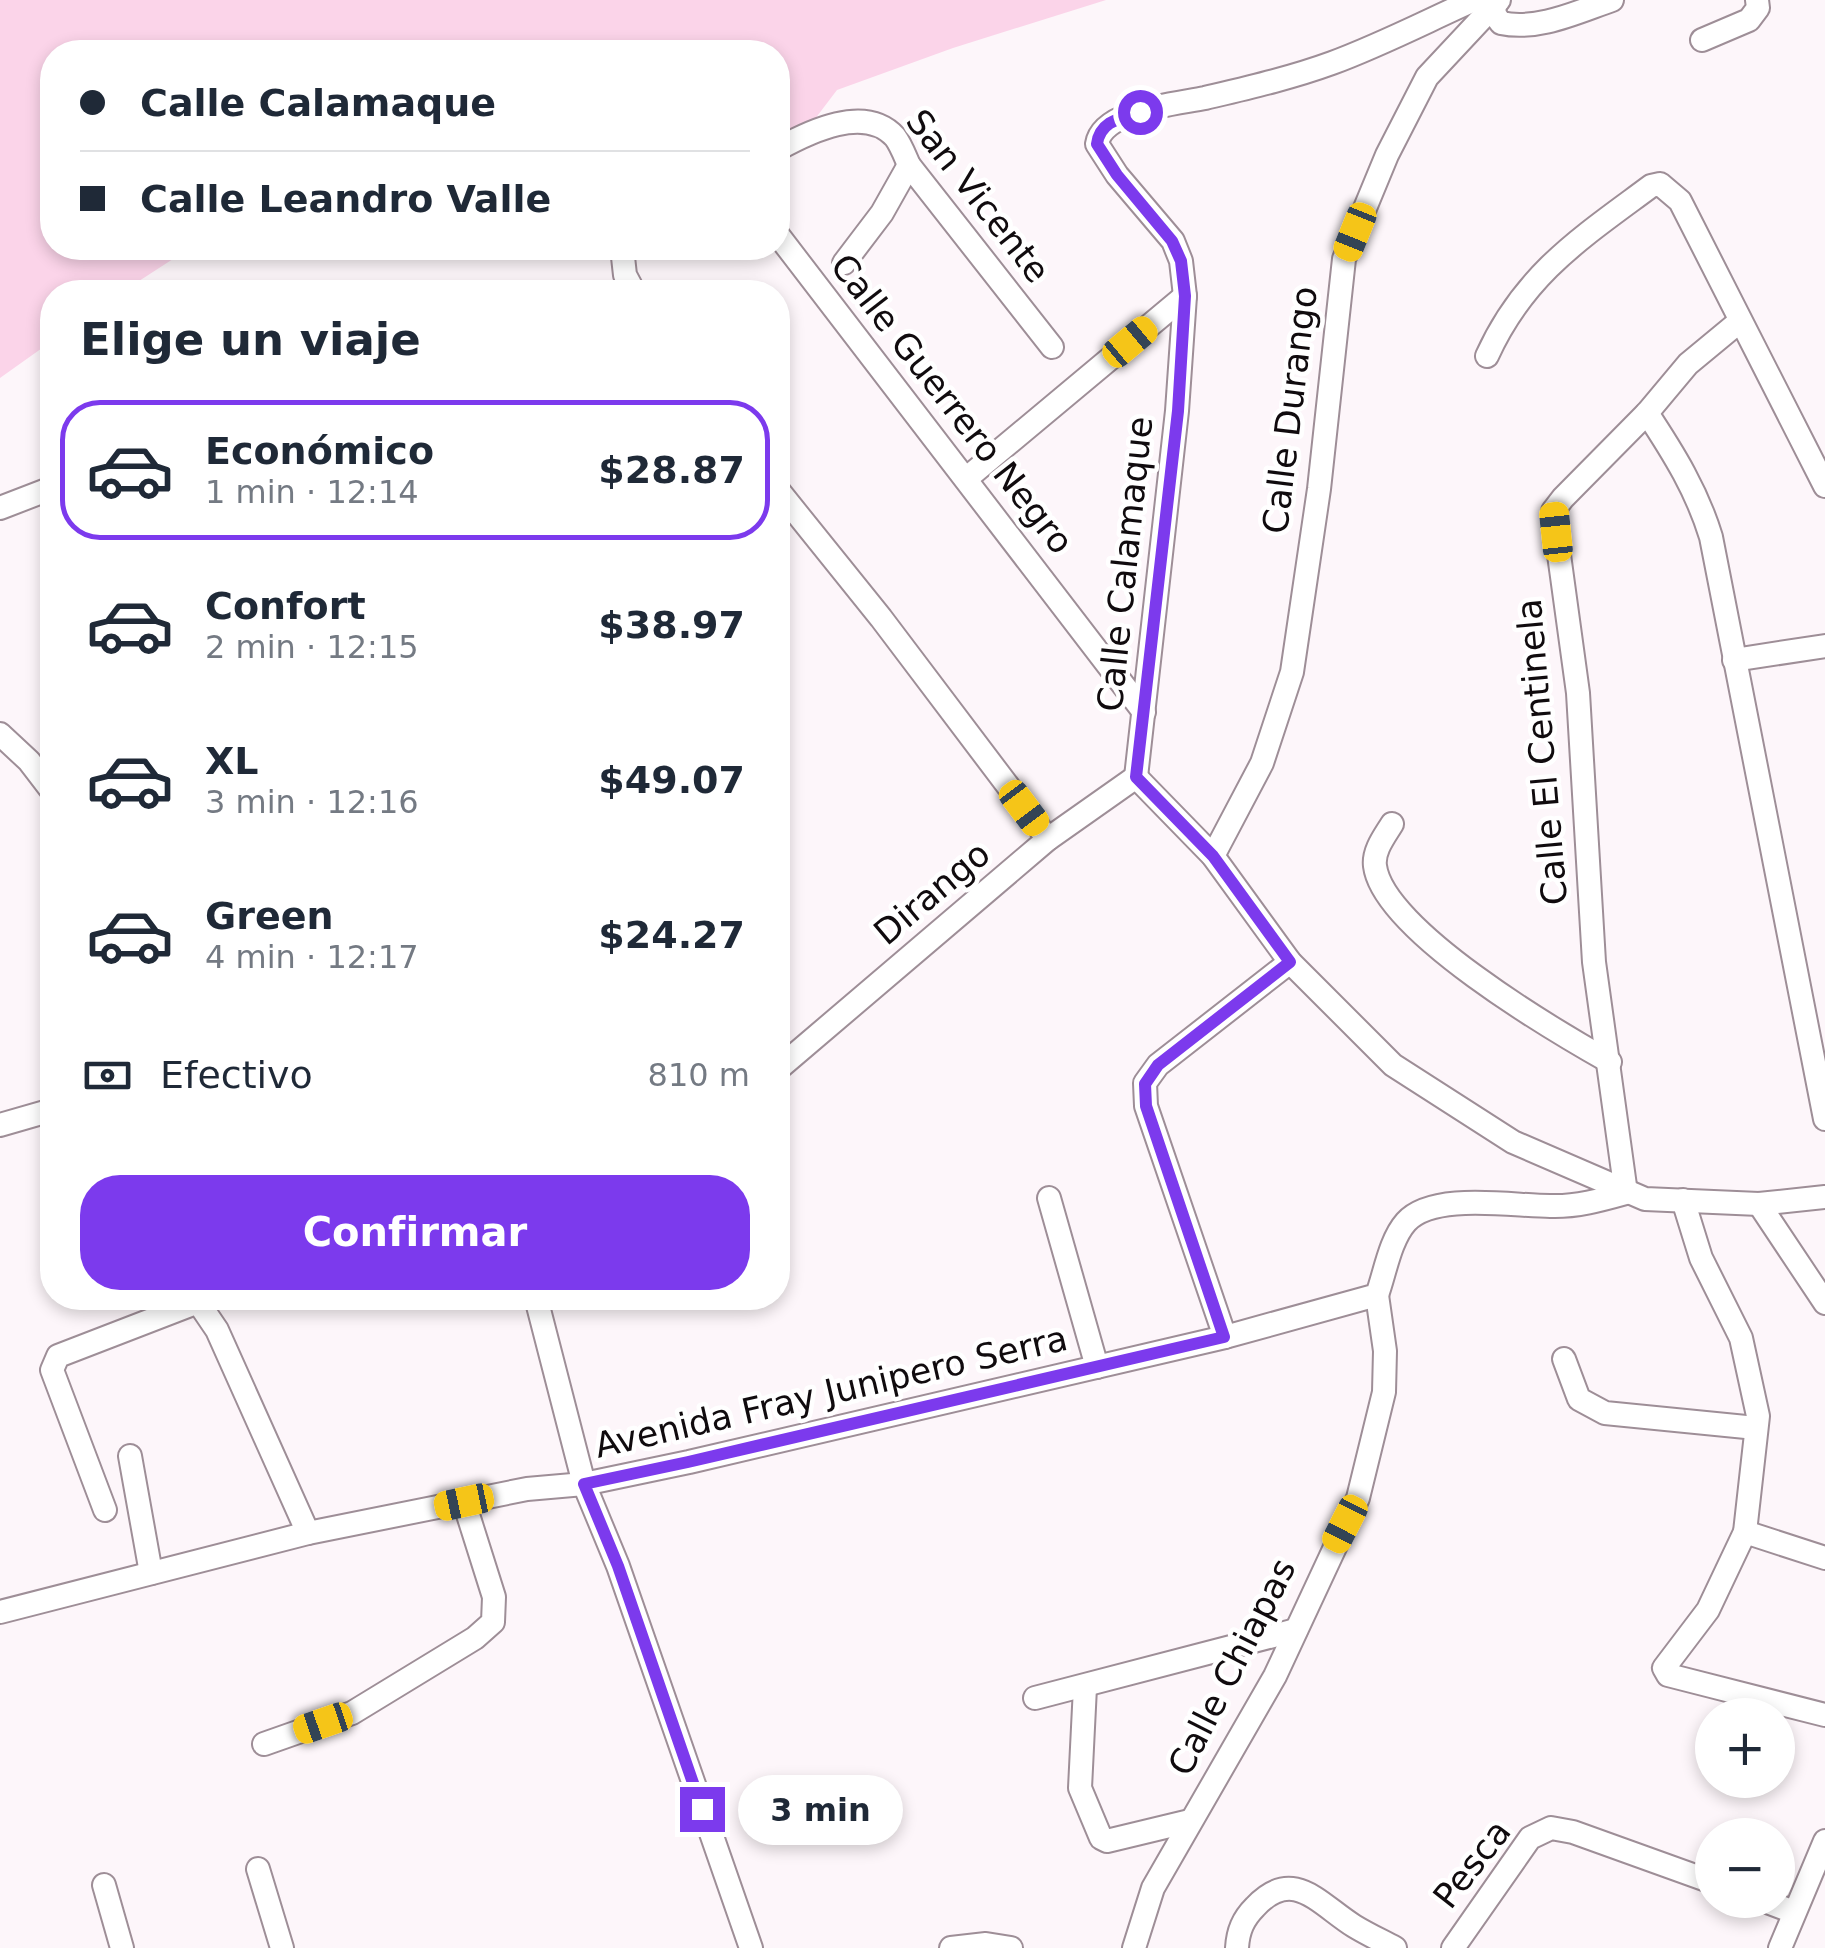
<!DOCTYPE html>
<html lang="es">
<head>
<meta charset="utf-8">
<style>
  body { margin:0; font-family:"DejaVu Sans",sans-serif; background:#f6f6f7; color:#1f2937; height:100vh; display:flex; flex-direction:column; font-size:38px; white-space:nowrap }
  * { box-sizing:border-box; margin:0 }
  p { font-size:32px; color:#747a83 }
  .icon { flex:none; width:55px; height:55px; fill:none; stroke:currentColor; stroke-width:2; stroke-linecap:round; stroke-linejoin:round }
  .map { position:relative; flex:1; overflow:hidden }
  .details { position:absolute; left:40px; top:280px; width:750px; height:1030px; display:flex; flex-direction:column; background:#fff; border-radius:40px; box-shadow:0 5px 15px #0003 }
  .details>* { flex:none }
  .hud { position:absolute; left:40px; top:40px; width:750px; height:220px; border-radius:40px; box-shadow:0 5px 15px #0003; display:grid; align-content:center; height:220px; padding:0 40px; background:#fff }
  .buttons { position:absolute; left:1695px; top:1698px; display:grid; gap:20px }
  .buttons a { display:grid; place-items:center; width:100px; height:100px; border-radius:50%; background:#fff; box-shadow:0 5px 15px #0003; font-size:50px }
  .end { position:absolute; width:45px; height:45px; margin:-22px; border:12px solid #7c3aed; background:#fff; box-shadow:0 0 0 5px #fff }
  .from { border-radius:50% }
  .bubble { position:absolute; height:70px; border-radius:35px; background:#fff; box-shadow:0 5px 15px #0003; font-size:32px; font-weight:600; line-height:70px; text-align:center }
  .car { position:absolute; width:30px; height:60px; margin:-30px -15px; border-radius:12px; box-shadow:0 0 8px 2px #0007; background:linear-gradient(#f5c518 24%,#345 0 40%,#f5c518 0 76%,#345 0 86%,#f5c518 0) }
  .hud b { display:flex; align-items:center; gap:35px; height:95px; font-size:38px }
  .hud b+b { border-top:2px solid #e0e1e3 }
  .hud i { width:25px; height:25px; background:#1f2937 }
  ul { padding:0; list-style:none }
  li { display:flex; align-items:center; gap:30px; height:140px; margin:0 20px 15px; padding:0 20px; border:5px solid transparent; border-radius:40px }
  li div { flex:1 }
  li b { display:block; font-size:38px }
  li em { font-style:normal; font-weight:600 }
  li.on { border-color:#7c3aed }
  li>.icon { width:90px; height:90px; stroke-width:1.5 }
  h2 { padding:0 40px; font-size:45px; line-height:120px }
  .pay { display:flex; align-items:center; gap:25px; height:110px; padding:0 40px; font-size:38px }
  .pay p { margin-inline-start:auto }
  .button { display:flex; gap:20px; margin-top:auto; padding:20px 40px }
  .button a { flex:1; height:115px; border-radius:40px; background:#7c3aed; color:#fff; font-size:40px; font-weight:600; line-height:115px; text-align:center }
  .map>svg:first-child { display:block }
  .green { fill:#fbd4e9 }
  .lines { fill:none; stroke-linecap:round; stroke-linejoin:round }
  .minor-casing { stroke:#9e8e97; stroke-width:26 }
  .minor { stroke:#fff; stroke-width:22 }
  .route { stroke:#7c3aed; stroke-width:12 }
  .labels { text-anchor:middle; dominant-baseline:central; stroke-width:9; stroke-linejoin:round; paint-order:stroke }
  .street-label { font-size:35px; fill:#100b0e; stroke:#fff }
</style>
</head>
<body>
<div class="map">
<svg width="1825" height="1948" viewBox="0 0 1825 1948">
  <rect width="100%" height="100%" fill="#fdf6fa"/>
  <path class="green" d="M0,0h1106l-153,48 -116,42 -35,46 -24,-4v-80h-726v196h138l-68,44h-70v49l-52,37z"/>
  <g class="lines">
    <g class="minor-casing">
      <g id="minor">
        <path d="M1494,5l1,10 6,8c37,8 76,-11 111,-23"/>
        <path d="M1702,40l47,-20 9,-12 -1,-8"/>
        <path d="M778,149c31,-17 87,-45 117,-12 6,8 10,19 14,28l143,182"/>
        <path d="M778,235l366,477"/>
        <path d="M622,248l3,27 9,17"/>
        <path d="M844,263l38,-50 27,-48"/>
        <path d="M1487,356c37,-82 94,-118 164,-170l9,-2 20,17 145,285"/>
        <path d="M1647,413c27,41 50,78 64,124l114,582"/>
        <path d="M967,478l218,-182"/>
        <path d="M778,490l103,128 167,221"/>
        <path d="M0,508l52,-20"/>
        <path d="M1734,660l91,-14"/>
        <path d="M0,734l29,27 23,30"/>
        <path d="M1136,777l41,-366 8,-115 -4,-35 -8,-20 -56,-66 -20,-31c5,-34 79,-40 108,-46 42,-10 86,-20 127,-35 49,-18 95,-42 142,-63"/>
        <path d="M1136,777l77,79 77,106 103,103 120,77 132,57 114,5 66,-7"/>
        <path d="M1392,824c-8,13 -19,27 -17,42 8,64 180,165 235,196"/>
        <path d="M1213,856l49,-93 30,-91 27,-183 25,-230 43,-104 40,-78 72,-77"/>
        <path d="M778,1069l270,-230 88,-62"/>
        <path d="M0,1125l52,-15"/>
        <path d="M1049,1198l48,169"/>
        <path d="M1683,1200l18,58 40,80 17,78 -13,116 -37,78 -44,58 4,7 157,40"/>
        <path d="M1759,1204l66,99"/>
        <path d="M536,1298l48,186 34,82 133,382"/>
        <path d="M1225,1337l-79,-231 -1,-23 13,-18 132,-103"/>
        <path d="M1564,1359l15,40 26,14 151,15"/>
        <path d="M130,1456l21,117"/>
        <path d="M105,1510l-53,-140 6,-14 140,-54 19,28 91,203"/>
        <path d="M1745,1532l80,26"/>
        <path d="M0,1612l308,-79 219,-44 57,-5 105,-22 536,-125 152,-42c8,-22 13,-55 29,-73 27,-30 106,-16 144,-16 26,1 51,-6 76,-13l-32,-231 -16,-269 -25,-182 10,-13 84,-85 41,-49 52,-43"/>
        <path d="M1085,1687l-5,101 21,50 6,3 83,-20"/>
        <path d="M1035,1698l261,-68"/>
        <path d="M264,1744l88,-31 123,-75 18,-16 1,-25 -30,-95"/>
        <path d="M258,1869l24,79"/>
        <path d="M104,1885l18,63"/>
        <path d="M1762,1900l32,12"/>
        <path d="M951,1948l35,-4 25,4"/>
        <path d="M1134,1948l19,-60 122,-212 83,-178 26,-106 1,-41 -8,-56"/>
        <path d="M1237,1948c1,-17 6,-29 18,-41 38,-41 64,-3 99,19 13,8 28,15 41,22"/>
        <path d="M1453,1948l77,-110 21,-10 22,4 139,50"/>
        <path d="M1780,1948l45,-107"/>
      </g>
    </g>
    <use href="#minor" class="minor"/>
  </g>
  <g class="lines">
    <path class="route" d="M702,1809l-84,-243 -34,-82 104,-22 536,-125 -78,-231 -1,-22 13,-19 132,-103 -77,-106 -77,-79 42,-366 7,-115 -4,-35 -9,-20 -55,-66 -20,-31c3,-23 24,-26 43,-32"/>
  </g>
  <g class="labels">
    <g class="street-label">
      <text transform="translate(978 196) rotate(52)">San Vicente</text>
      <text transform="translate(952 404) rotate(52)">Calle Guerrero Negro</text>
      <text transform="translate(1290 410) rotate(-83)">Calle Durango</text>
      <text transform="translate(1125 564) rotate(-84)">Calle Calamaque</text>
      <text transform="translate(1542 752) rotate(-95)">Calle El Centinela</text>
      <text transform="translate(932 893) rotate(-40)">Dirango</text>
      <text transform="translate(831 1392) rotate(-13)">Avenida Fray Junipero Serra</text>
      <text transform="translate(1232 1667) rotate(-63)">Calle Chiapas</text>
      <text transform="translate(1472 1864) rotate(-52)">Pesca</text>
    </g>
  </g>
</svg>
<div class="buttons">
<a>+</a>
<a>−</a>
</div>
<i class="end from" style="left:1140px;top:112px"></i>
<i class="end" style="left:702px;top:1809px"></i>
<div class="bubble" style="left:738px;top:1775px;width:165px">3 min</div>
<i class="car" style="left:1355px;top:232px;rotate:202deg"></i>
<i class="car" style="left:1130px;top:342px;rotate:50deg"></i>
<i class="car" style="left:1556px;top:532px;rotate:354deg"></i>
<i class="car" style="left:1024px;top:808px;rotate:143deg"></i>
<i class="car" style="left:464px;top:1502px;rotate:258deg"></i>
<i class="car" style="left:1345px;top:1524px;rotate:207deg"></i>
<i class="car" style="left:323px;top:1723px;rotate:251deg"></i>
<div class="hud">
<b><i class="from"></i>Calle Calamaque</b>
<b><i></i>Calle Leandro Valle</b>
</div>
<section class="details">
<h2>Elige un viaje</h2>
<ul>
<li class="on"><svg class="icon" aria-label="car" viewBox="0 0 24 24"><path d="M5 17H2v-5l4-1 3-4h7l3 4 3 1v5h-3M9 17h6M6 11h13"/><circle cx="7" cy="17" r="2"/><circle cx="17" cy="17" r="2"/></svg><div><b>Económico</b><p>1 min · 12:14</p></div><em>$28.87</em></li>
<li><svg class="icon" aria-label="car" viewBox="0 0 24 24"><path d="M5 17H2v-5l4-1 3-4h7l3 4 3 1v5h-3M9 17h6M6 11h13"/><circle cx="7" cy="17" r="2"/><circle cx="17" cy="17" r="2"/></svg><div><b>Confort</b><p>2 min · 12:15</p></div><em>$38.97</em></li>
<li><svg class="icon" aria-label="car" viewBox="0 0 24 24"><path d="M5 17H2v-5l4-1 3-4h7l3 4 3 1v5h-3M9 17h6M6 11h13"/><circle cx="7" cy="17" r="2"/><circle cx="17" cy="17" r="2"/></svg><div><b>XL</b><p>3 min · 12:16</p></div><em>$49.07</em></li>
<li><svg class="icon" aria-label="car" viewBox="0 0 24 24"><path d="M5 17H2v-5l4-1 3-4h7l3 4 3 1v5h-3M9 17h6M6 11h13"/><circle cx="7" cy="17" r="2"/><circle cx="17" cy="17" r="2"/></svg><div><b>Green</b><p>4 min · 12:17</p></div><em>$24.27</em></li>
</ul>
<div class="pay"><svg class="icon" aria-label="cash" viewBox="0 0 24 24"><path d="M3 7h18v10H3z"/><circle cx="12" cy="12" r="2"/></svg>Efectivo<p>810 m</p></div>
<div class="button"><a>Confirmar</a></div>
</section>
</div>
</body>
</html>
